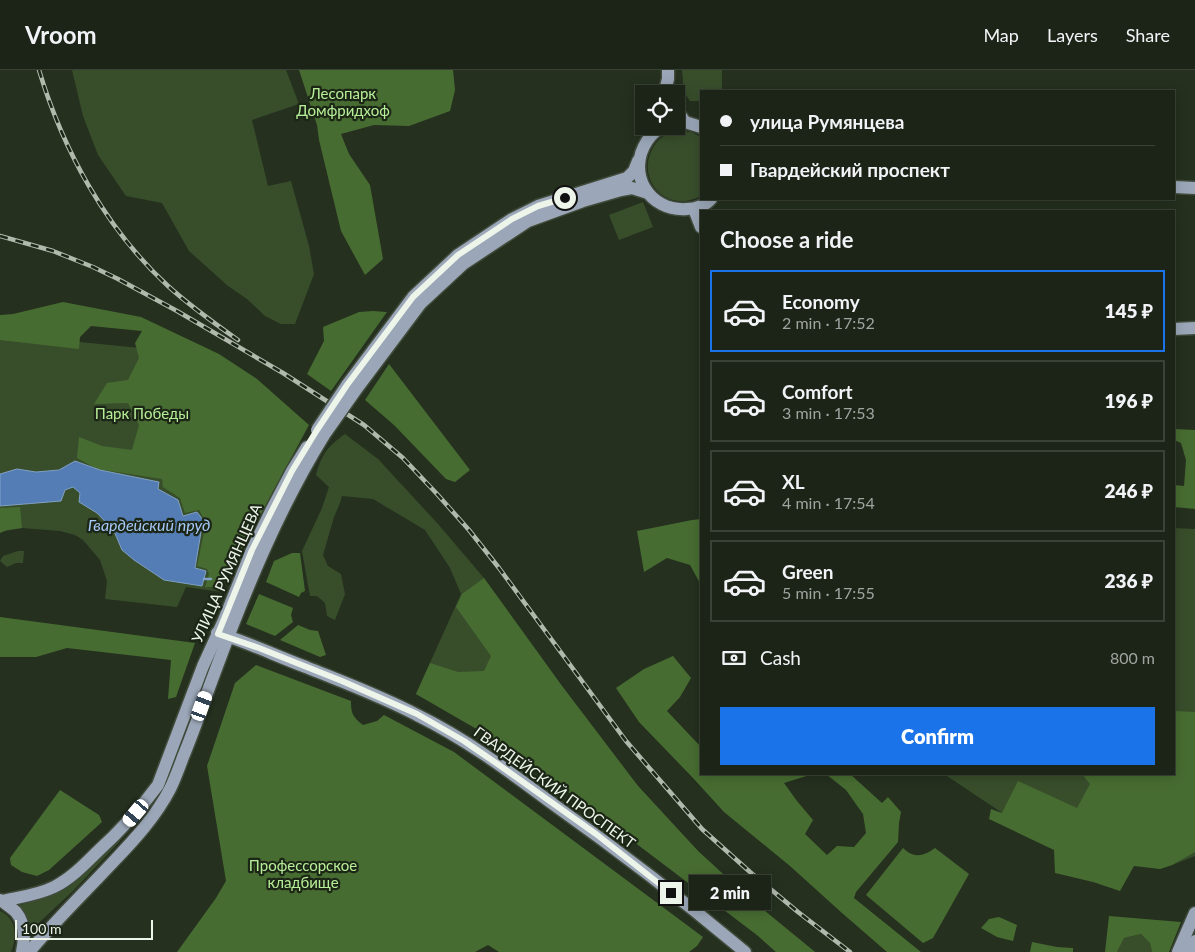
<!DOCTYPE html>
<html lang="en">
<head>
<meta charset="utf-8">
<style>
  body { margin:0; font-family:Lato,sans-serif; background:#293024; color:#f1f3f6; height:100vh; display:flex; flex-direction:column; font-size:19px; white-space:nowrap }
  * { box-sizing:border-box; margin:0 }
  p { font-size:16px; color:#a0a4a1 }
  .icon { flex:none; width:28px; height:28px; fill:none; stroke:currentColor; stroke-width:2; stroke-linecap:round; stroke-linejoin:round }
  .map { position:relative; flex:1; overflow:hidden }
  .side { position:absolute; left:700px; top:140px; width:475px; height:565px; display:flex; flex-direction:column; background:#1c2417; border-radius:0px; box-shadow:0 2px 12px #0003,0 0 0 1px #3a4136 }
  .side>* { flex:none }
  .guide { position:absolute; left:700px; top:20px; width:475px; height:110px; border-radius:0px; box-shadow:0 2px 12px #0003,0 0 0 1px #3a4136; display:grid; align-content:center; height:110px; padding:0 20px; background:#1c2417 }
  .buttons { position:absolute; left:635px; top:15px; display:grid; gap:10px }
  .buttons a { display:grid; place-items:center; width:50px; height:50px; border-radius:0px; background:#1c2417; box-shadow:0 2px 12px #0003,0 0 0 1px #3a4136; font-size:25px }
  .scale { position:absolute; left:15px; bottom:12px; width:138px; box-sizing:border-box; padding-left:5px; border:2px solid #edf4e9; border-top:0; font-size:14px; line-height:18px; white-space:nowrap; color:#edf4e9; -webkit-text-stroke:4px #1c2616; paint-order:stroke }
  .end { position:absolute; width:22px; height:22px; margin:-11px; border:6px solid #edf4e9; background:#111; box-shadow:0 0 0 2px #111 }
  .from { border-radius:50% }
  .bubble { position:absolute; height:35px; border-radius:0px; background:#1c2417; box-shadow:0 2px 12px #0003,0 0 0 1px #3a4136; font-size:16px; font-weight:800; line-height:35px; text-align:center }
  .car { position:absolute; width:15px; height:30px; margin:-15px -8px; border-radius:6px; box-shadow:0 0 4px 1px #0007; background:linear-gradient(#fff 24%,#345 0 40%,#fff 0 76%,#345 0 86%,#fff 0) }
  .guide b { display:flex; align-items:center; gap:18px; height:48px; font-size:19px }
  .guide b+b { border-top:1px solid #3a4136 }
  .guide i { width:12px; height:12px; background:#f1f3f6 }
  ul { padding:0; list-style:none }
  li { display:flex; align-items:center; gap:15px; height:82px; margin:0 10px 8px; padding:0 10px; border:2px solid #3a4136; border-radius:0px }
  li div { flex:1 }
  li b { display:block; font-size:19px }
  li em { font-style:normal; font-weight:800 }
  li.on { border-color:#1a73e8 }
  li>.icon { width:45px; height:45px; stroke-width:1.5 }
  h2 { padding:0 20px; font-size:22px; line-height:60px }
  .pay { display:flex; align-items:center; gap:12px; height:55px; padding:0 20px; font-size:19px }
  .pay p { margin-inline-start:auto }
  .button { display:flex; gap:10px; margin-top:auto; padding:10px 20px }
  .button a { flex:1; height:58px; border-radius:0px; background:#1a73e8; color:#fff; font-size:20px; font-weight:800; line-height:58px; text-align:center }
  header { display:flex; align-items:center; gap:30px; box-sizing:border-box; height:70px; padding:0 25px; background:#1c2417; border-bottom:1px solid #3a4136 }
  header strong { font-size:24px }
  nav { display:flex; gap:28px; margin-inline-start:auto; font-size:18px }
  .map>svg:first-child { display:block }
  .green { fill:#384e2b }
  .forest { fill:#476c31 }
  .water { fill:#537db4; stroke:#81a1c4 }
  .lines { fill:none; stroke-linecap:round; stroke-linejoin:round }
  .stream { stroke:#81a1c4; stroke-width:2.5 }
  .major-casing { stroke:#414b3b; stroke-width:15 }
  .major { stroke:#9ba7b8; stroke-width:12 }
  .rail-casing { stroke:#b1b9ad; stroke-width:4.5 }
  .rail { stroke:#1c2616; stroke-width:2.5; stroke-dasharray:8; stroke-linecap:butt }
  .major-bridge-casing { stroke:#414b3b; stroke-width:15; stroke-linecap:butt }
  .major-bridge { stroke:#9ba7b8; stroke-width:12 }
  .route { stroke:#edf4e9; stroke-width:6 }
  .labels { text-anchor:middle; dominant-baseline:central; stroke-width:4.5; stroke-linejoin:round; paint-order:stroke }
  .park-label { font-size:15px; fill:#b7ee98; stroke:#1c2616 }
  .street-label { font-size:15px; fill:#edf4e9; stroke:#1c2616 }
  .water-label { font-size:16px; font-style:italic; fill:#a6c9f8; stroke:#1c2616 }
</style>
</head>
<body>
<header>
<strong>Vroom</strong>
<nav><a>Map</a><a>Layers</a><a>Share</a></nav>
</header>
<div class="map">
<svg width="1195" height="882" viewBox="0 0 1195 882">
  <rect width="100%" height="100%" fill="#25301f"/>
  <g class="green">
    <path d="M72,0h214l13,34 -47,16 16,66 23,-5 18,65 5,28 -19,50h-14l-16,-8 -18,-17 -19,-13 -39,-35 -27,-48 -36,-7 -28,-41 -15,-39z"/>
    <path d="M682,0h40v21h-21v10h-11l-6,-9z"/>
    <path d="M677,61l14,1 10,5v59c-7,3 -14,6 -22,5 -24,-2 -38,-28 -28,-49 3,-7 8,-14 15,-17 3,-2 7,-3 11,-4z"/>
    <path d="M643,132l10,25 -34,13 -10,-25z"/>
    <path d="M0,264l160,16 82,190 -15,34 -5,18 -36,-5 -9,20 -72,-8 2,-18 -7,-21 -17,-20 -8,-5 -15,-4 -38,-3 -22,4v-26l23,-3h13l37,-16 7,6 -1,9 18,11 17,18 8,19 12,10 30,20 38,6 4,-15 -11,-2 8,-49 -20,-4 -5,-16 -103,-39 -16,9 -23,2 -19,-3 -17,5z"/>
    <path d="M345,364l33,25 60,65 46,54 78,108 76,100 60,65 50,46 67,55h-39l-19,-17 -206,-156 -57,-40 -78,-45 45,-100 -11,-26 -25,-38 -52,-31 -31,-3 -2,7 -6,14 -11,38 5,11 13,8 4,20 -10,26 -8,-4 -2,-13 -8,-7h-7l-8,-45 20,-43 7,-21 -13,-12c6,-21 11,-28 29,-41z"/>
    <path d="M1174,458l21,1v327l-23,9 -12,4 -104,-20 -112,-75h230z"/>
    <path d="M18,481h6l-1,12h-7l-9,4 -7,-6 3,-5z"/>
    <path d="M119,769l1,2 -46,49 -45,42 -12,-26 25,-7 16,-7z"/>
    <path d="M0,841c17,7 17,27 11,41h-11z"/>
    <path d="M1141,864l9,9 2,9h-35l7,-14z"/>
  </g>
  <g class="forest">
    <path d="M299,0h154l2,20 -5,21 -41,15 -35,-1 -33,9 8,20 21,31 13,74 -18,16 -24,-44 -22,-91 -2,-15z"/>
    <path d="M63,232l78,15 78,37 38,25 52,46 -66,122 -27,40h-11l4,-13 -2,-5 -10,-3 9,-43 -7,-13 -14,3 -5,-15 -17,-11 -1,-8 -65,-10 -20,-11 2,-21 23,9 30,4 7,-25 -11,-22 -34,1 13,-21 21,-3 11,-22 -4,-15 7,-12 -51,-5 -11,11 -1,12 -79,-9v-25l13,-1z"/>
    <path d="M373,241l14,1 -56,79 -24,-17 17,-33 -1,-14 36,-15z"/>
    <path d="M389,294l81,106 -15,12 -9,-3 -52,-54 -29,-25z"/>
    <path d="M1174,359l21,1v79l-21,-2v-22l10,1 2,-26 -5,-17 -7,-3z"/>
    <path d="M20,437l2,21 -15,2 -7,3v-25z"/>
    <path d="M701,449v66l-11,-20 -23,-7 -23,14 -7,-41 55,-11z"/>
    <path d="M292,483h8l5,38 -4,2 -2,4 -33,-15 8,-21z"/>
    <path d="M484,508l78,108 76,100 60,65 50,46 67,55h-39l-19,-17 -206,-156 -57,-40 -78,-45 14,-31 28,9 26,-1 7,-15 -35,-49 6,-13z"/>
    <path d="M259,524l34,14 -2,7 2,7 -18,14 -29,-12z"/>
    <path d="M0,547l195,26 -19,54 -8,2 3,-39 -104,-12 -31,9h-36z"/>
    <path d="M298,555l12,5 8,1 8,24 -6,2 -40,-17z"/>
    <path d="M673,586l18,22 -11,19 -13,14 34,36v27h112l-29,9 13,18 16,19 -8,14 22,21 10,-9 17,1 12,-14 -3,-19 -17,-24 -20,-16h24l32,29 6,-6 13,15 -2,11 -1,19 -42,50 -2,6 67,54h-34l-45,-39 -52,-47 -66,-54 -31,-34 -54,-56 -23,-34 28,-19z"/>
    <path d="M256,595l95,36c0,13 2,16 12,24l14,-4 7,-6 70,37 249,185 -6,9 -8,6h-190l-11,-7 -13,7h-298l39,-54 10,-17 -19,-115 28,-83z"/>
    <path d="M1174,641l21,1v140l-23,13 -12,4 -26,-3 -14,25 -27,-9 -38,-9 -1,-23 -65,-31 2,-10 11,4 16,-32 59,27 13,-24 -8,-10h92z"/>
    <path d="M60,720l39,25 3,7 -53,48 -12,6 -15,-4 -11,-7 -1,-7z"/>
    <path d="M903,778c11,11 21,8 32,0l34,26 -36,64 -10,5 -57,-48z"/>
    <path d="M1109,846l72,6 -12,30h-17l-2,-9 -9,-9 -17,4 -7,14h-12z"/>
    <path d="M999,847l18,8 -4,16 -16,-4 -16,-9 8,-9z"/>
    <path d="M1032,872l25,5 16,1v4h-43z"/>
  </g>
  <path class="water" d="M75,391l25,9 59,12 -1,7 20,11 5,16 14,-4 6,8 -8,48 11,3 -4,15 -38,-6 -30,-20 -12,-10 -8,-19 -17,-18 -18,-11 1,-9 -7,-6 -8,3 -4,11c-20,2 -41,3 -61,5v-32l17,-5 19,3 23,-2z"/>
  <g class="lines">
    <path class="stream" d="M204,509h7"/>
    <g class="major-casing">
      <g id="major">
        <path d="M664,24l4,-15v-9"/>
        <path d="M676,39l9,13"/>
        <path d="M676,53l9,-1 16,5"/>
        <path d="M664,56c-7,3 -13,9 -17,15 -21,32 2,71 40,68 9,0 19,-4 24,-10"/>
        <path d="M1174,117l21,1"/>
        <path d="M694,139l7,18"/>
        <path d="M1174,259l21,-1"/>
        <path d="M347,315l66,-88 45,-42 54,-36 26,-13 89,-28 7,-7 4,-10"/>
        <path d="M355,321l66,-88 42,-39 65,-43 55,-20 38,-11 11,-2 16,5"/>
        <path d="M217,563c31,9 59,23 89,34 37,15 75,29 111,48 49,24 93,57 136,89 66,47 130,96 192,148"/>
        <path d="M0,830l2,1c4,3 10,7 14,11 9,11 9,26 6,40"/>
        <path d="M2,831c18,-4 36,-6 52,-14 16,-8 29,-21 42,-34 23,-21 43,-42 62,-68l45,-119 21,-46 28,-70 20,-41 20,-38 15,-24"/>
        <path d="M29,882c27,-32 57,-61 85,-91 21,-22 42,-45 56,-72 5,-10 9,-21 13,-32 12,-29 22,-59 33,-88 30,-81 63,-161 108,-234"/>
        <path d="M1178,882l17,-39"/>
        <path d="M1190,882l5,-11"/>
      </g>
    </g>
    <use href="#major" class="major"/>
    <g class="rail-casing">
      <g id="rail">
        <path d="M39,0c24,80 67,159 129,216 22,20 46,37 70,54"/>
        <path d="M0,166l53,15 40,16 25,12 59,32 106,62 81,52 39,33 34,36 32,36 30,38 127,173 76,88 48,43 48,40 52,40"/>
      </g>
    </g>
    <use href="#rail" class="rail"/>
    <g class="major-bridge-casing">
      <g id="major-bridge">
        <path d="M317,360l30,-45"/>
        <path d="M324,365l31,-44"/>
      </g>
    </g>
    <use href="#major-bridge" class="major-bridge"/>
  </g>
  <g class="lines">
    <path class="route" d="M565,128l-27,8 -26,13 -54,36 -45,42 -66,88 -30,45 -25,41 -40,79 -34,84 41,14 83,33 75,33 47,27 35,24 97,69 75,59"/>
  </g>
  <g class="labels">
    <g class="park-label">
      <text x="343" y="23">Лесопарк<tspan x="343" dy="17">Домфридхоф</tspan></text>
      <text x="142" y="343">Парк Победы</text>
      <text x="303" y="795">Профессорское<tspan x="303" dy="17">кладбище</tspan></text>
    </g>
    <g class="street-label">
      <text transform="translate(226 503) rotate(-66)">УЛИЦА РУМЯНЦЕВА</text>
      <text transform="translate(555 717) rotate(36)">ГВАРДЕЙСКИЙ ПРОСПЕКТ</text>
    </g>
    <g class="water-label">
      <text x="149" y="454">Гвардейский пруд</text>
    </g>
  </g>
</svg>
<div class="buttons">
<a><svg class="icon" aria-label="locate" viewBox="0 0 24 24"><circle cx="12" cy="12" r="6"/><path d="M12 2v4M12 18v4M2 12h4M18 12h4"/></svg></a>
</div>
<div class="scale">100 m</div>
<i class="end from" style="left:565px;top:128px"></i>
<i class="end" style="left:671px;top:823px"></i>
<div class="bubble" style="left:689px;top:805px;width:82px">2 min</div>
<i class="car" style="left:202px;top:636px;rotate:20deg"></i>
<i class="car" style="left:136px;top:743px;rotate:220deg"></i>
<div class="guide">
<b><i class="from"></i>улица Румянцева</b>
<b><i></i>Гвардейский проспект</b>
</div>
<section class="side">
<h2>Choose a ride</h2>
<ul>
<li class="on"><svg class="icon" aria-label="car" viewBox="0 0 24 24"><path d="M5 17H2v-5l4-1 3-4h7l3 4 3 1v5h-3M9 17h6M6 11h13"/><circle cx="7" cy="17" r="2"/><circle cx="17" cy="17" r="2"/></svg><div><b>Economy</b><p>2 min · 17:52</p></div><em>145 ₽</em></li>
<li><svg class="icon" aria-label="car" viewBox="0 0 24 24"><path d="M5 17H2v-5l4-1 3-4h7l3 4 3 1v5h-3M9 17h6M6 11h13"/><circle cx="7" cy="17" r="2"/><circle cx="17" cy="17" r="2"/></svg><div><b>Comfort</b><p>3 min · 17:53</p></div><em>196 ₽</em></li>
<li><svg class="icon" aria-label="car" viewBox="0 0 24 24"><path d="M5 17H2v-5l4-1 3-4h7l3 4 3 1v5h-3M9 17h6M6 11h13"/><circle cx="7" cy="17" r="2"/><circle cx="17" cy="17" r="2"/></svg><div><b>XL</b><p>4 min · 17:54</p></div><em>246 ₽</em></li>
<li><svg class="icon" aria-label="car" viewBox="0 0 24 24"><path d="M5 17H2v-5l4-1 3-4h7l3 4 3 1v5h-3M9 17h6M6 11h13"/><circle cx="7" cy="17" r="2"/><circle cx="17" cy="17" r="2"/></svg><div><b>Green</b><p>5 min · 17:55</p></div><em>236 ₽</em></li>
</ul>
<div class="pay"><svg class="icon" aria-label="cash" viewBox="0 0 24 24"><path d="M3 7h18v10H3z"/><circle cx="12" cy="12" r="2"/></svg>Cash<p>800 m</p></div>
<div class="button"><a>Confirm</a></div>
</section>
</div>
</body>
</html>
